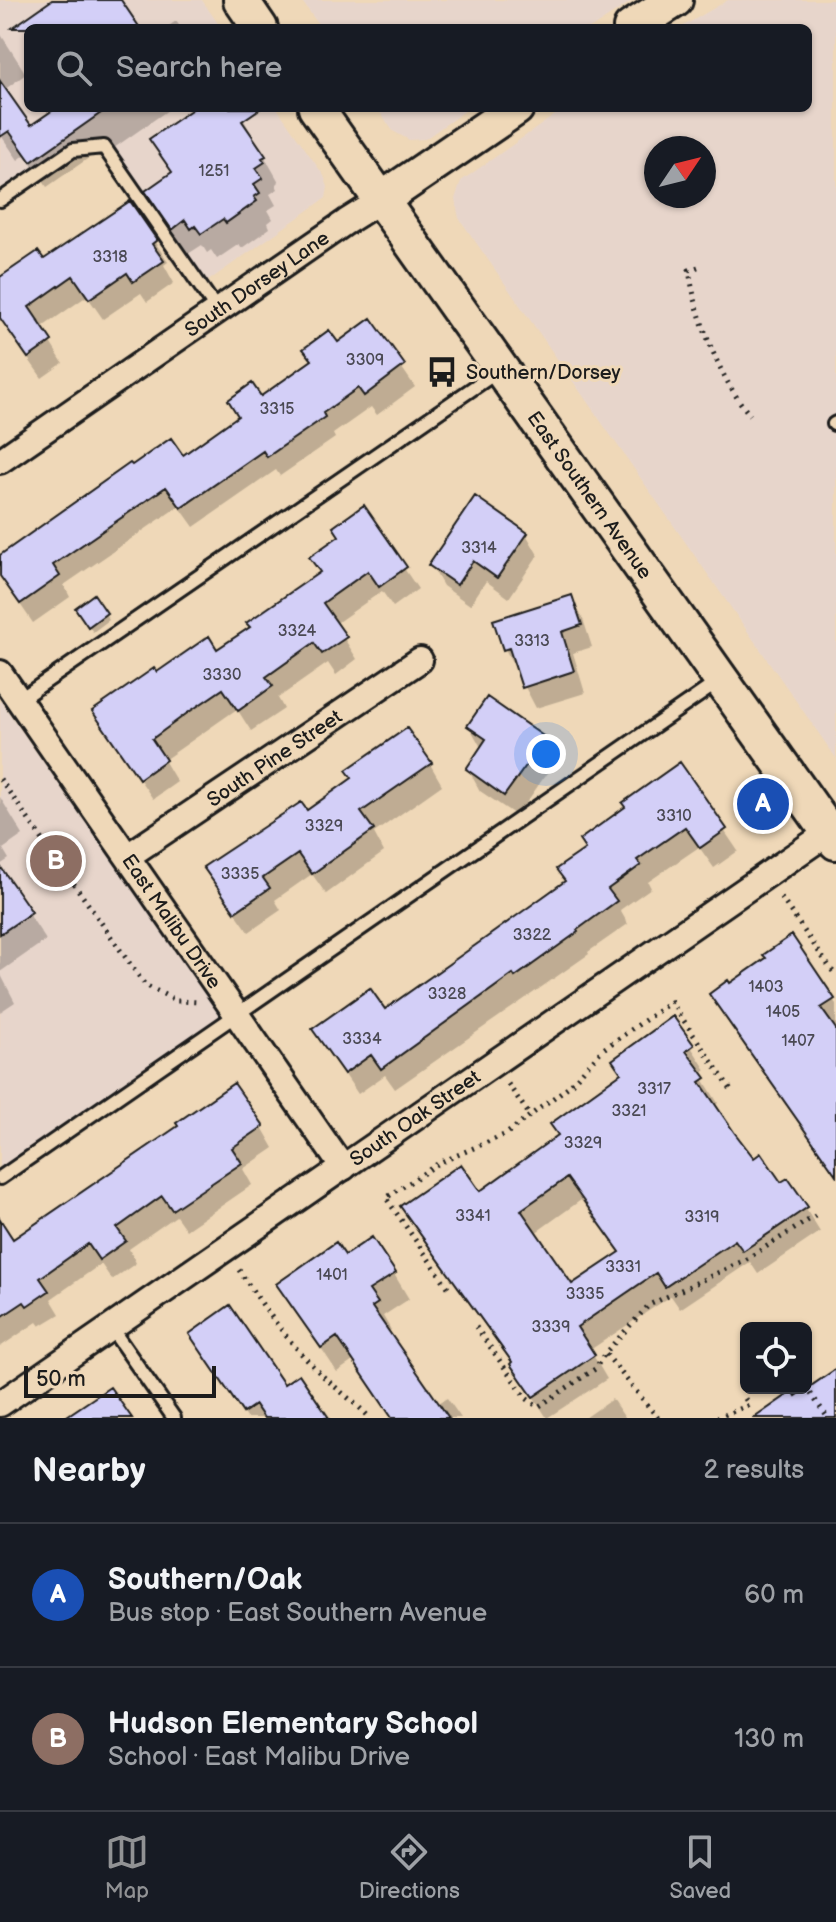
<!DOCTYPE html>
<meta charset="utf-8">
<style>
:root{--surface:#171b24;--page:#20242c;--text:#f1f3f6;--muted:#9ea1a6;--line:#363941;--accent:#919294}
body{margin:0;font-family:"Balsamiq Sans",sans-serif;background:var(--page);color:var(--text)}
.controls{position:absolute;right:24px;bottom:24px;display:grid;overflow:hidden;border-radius:12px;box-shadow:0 2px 6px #0004}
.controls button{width:72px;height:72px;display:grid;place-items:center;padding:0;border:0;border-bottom:2px solid var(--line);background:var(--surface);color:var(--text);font:40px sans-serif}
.compass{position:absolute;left:644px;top:136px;width:72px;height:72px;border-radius:50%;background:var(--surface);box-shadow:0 2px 6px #0004;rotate:55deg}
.scale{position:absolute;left:24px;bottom:20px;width:192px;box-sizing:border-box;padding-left:8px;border:4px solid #1c1c1c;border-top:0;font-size:22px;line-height:28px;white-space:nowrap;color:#1c1c1c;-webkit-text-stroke:6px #efd8b8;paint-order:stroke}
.you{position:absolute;left:546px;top:754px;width:28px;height:28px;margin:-20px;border:6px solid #fff;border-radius:50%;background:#1a73e8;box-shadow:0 0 0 12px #1a73e833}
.badge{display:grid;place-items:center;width:52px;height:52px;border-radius:50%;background:var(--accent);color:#fff;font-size:26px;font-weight:700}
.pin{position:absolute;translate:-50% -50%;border:4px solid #fff;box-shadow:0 2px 8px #0006}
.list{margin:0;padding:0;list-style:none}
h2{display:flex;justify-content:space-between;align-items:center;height:104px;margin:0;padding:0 32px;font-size:34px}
h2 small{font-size:26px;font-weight:400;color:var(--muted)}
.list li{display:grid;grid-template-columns:52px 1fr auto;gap:24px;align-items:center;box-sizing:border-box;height:144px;padding:0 32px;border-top:2px solid var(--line)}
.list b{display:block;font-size:30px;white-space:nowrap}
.list p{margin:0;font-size:26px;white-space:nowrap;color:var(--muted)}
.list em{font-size:26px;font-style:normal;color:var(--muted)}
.icon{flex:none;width:44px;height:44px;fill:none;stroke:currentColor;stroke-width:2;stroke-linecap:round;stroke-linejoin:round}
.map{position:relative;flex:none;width:836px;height:1418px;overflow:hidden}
.search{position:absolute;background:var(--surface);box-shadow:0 2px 6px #0004;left:24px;right:24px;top:24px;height:88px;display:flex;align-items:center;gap:20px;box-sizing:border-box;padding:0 28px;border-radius:12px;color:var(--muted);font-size:30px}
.sheet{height:392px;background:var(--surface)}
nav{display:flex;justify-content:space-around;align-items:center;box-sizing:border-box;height:112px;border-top:2px solid var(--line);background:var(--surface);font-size:22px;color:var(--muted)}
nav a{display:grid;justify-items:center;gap:4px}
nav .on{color:var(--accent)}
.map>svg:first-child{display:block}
.built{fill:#e7d5cb;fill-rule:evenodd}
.shadow{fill:#0003;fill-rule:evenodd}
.building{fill:#d3cff7;stroke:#1c1c1c;stroke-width:2;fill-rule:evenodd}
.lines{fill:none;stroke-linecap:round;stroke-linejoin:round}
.lane-casing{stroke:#1c1c1c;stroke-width:18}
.street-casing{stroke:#1c1c1c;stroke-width:30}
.secondary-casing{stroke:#1c1c1c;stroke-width:40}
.path{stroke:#1c1c1c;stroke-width:5;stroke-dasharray:2 6;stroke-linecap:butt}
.lane{stroke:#efd8b8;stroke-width:12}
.street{stroke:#efd8b8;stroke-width:24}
.secondary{stroke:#efd8b8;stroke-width:34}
.labels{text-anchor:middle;stroke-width:6;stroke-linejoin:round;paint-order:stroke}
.number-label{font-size:16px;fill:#4a4953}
.street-label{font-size:20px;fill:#1c1c1c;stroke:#efd8b8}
.poi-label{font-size:20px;fill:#1c1c1c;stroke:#efd8b8;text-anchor:start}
</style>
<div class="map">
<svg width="836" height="1418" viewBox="0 0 836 1418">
<rect width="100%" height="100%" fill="#efd8b8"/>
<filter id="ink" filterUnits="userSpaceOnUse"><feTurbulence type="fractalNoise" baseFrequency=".0125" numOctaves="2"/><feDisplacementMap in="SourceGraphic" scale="16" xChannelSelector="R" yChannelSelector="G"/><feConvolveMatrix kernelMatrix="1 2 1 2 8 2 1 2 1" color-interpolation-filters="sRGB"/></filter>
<g filter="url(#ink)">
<path class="built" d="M 0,0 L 202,0 L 221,28 L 28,28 L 28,108 L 277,108 L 324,176 L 328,187 L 326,198 L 201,286 L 104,147 L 73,150 L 0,200 Z
M 301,0 L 634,0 L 591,28 L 321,28 Z
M 728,0 L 836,0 L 836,758 L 468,231 L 459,218 L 455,199 L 461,181 L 565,108 L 808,108 L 808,28 L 680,28 ZM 656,148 L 704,148 L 704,196 L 656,196 Z
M 377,108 L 469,108 L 425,139 L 409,140 L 393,131 Z
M 0,700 L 225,1022 L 0,1178 Z"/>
<path class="shadow" d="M 176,21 L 181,28 L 166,28 Z
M 0,33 L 26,74 L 4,90 L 31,128 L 59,108 L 171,108 L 114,148 L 106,146 L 47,187 L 25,155 L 18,160 L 0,134 Z
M 190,108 L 237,108 L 279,182 L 276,185 L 278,189 L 270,194 L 276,205 L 268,210 L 273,219 L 268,223 L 270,228 L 242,248 L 239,244 L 217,259 L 211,250 L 207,253 L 202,245 L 188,254 L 148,191 L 173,174 L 152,140 L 192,112 Z
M 130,204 L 168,262 L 164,265 L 174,283 L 147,302 L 141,293 L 103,319 L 87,296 L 41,328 L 63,363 L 42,378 L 0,319 L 0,280 L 44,262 Z
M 370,321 L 415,387 L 377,415 L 371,407 L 333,434 L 335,438 L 280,476 L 276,470 L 194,527 L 179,506 L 64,585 L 70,597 L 33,623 L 0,575 L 0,557 L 132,468 L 183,458 L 313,362 L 306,349 L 338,345 Z
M 363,508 L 418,589 L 393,607 L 382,591 L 335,624 L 357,659 L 336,675 L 328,663 L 278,698 L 284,709 L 251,731 L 237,709 L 164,760 L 177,782 L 153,799 L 107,732 L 156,674 L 217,652 L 252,628 L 321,573 L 341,537 Z
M 526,534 L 538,555 L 509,598 L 486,581 L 470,605 L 443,586 L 431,565 Z
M 94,597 L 109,620 L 93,632 L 81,615 Z
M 571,597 L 583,619 L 592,647 L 573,653 L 585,693 L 536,708 L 505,649 Z
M 469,726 L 544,739 L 556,760 L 517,816 L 480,791 L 468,769 L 482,749 Z
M 430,764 L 442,785 L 374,833 L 384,852 L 326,894 L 312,874 L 275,900 L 281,910 L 249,932 L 218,888 L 307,813 Z
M 680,765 L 738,851 L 714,868 L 699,847 L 648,882 L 651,888 L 620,910 L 628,924 L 588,952 L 589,954 L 395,1089 L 385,1075 L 358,1094 L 315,1030 L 384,1012 L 566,882 L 587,850 Z
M 0,797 L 23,835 L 3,849 L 9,859 L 0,865 Z
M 0,870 L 46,940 L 0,972 Z
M 791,938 L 836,1004 L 836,1176 L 725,1018 L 711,995 L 730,986 L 768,959 Z
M 0,973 L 15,1002 L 0,1012 Z
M 673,1019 L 706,1070 L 700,1074 L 718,1103 L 714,1106 L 754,1160 L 780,1185 L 788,1180 L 820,1232 L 758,1274 L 750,1262 L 680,1309 L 671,1296 L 590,1350 L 607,1379 L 547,1418 L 514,1366 L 416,1230 L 403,1207 L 480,1194 L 560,1137 L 623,1074 ZM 581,1200 L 620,1254 L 572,1287 L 535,1233 Z
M 262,1127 L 274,1148 L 243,1169 L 252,1185 L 186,1230 L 176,1216 L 129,1249 L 136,1263 L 112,1280 L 101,1264 L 51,1299 L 60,1314 L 40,1326 L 37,1322 L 0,1347 L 0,1244 L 13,1241 Z
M 345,1258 L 394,1274 L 409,1299 L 383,1316 L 391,1330 L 387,1332 L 437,1404 L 447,1398 L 461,1418 L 388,1418 L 390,1416 L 353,1361 L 337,1372 L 279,1284 Z
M 192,1334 L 284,1387 L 327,1418 L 246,1418 Z
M 612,1399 L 625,1418 L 585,1418 Z"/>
<path class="building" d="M 52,0 L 121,0 L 140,28 L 12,28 Z
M 0,81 L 31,125 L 56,108 L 108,108 L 31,162 L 9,131 L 0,137 Z
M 194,108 L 261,108 L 242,121 L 266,156 L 262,158 L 265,162 L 256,168 L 263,178 L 254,184 L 260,193 L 254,197 L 257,201 L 226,223 L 223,219 L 201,234 L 195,226 L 191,229 L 185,220 L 172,230 L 145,191 L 172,172 L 149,139 Z
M 130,201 L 157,240 L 152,244 L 164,261 L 133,282 L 127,273 L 89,299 L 73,276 L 29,307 L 52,341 L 28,358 L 0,318 L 0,277 L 38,251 L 44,259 Z
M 371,318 L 405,365 L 364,396 L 358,388 L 323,413 L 325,417 L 267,457 L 263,451 L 181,508 L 166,487 L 53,565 L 60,576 L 20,604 L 0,576 L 0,555 L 130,463 L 132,465 L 171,438 L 183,455 L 238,416 L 228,400 L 252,383 L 261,396 L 312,360 L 303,349 L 329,330 L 338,342 Z
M 475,496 L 528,533 L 497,578 L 473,561 L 457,585 L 428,565 Z
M 364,505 L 407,567 L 379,587 L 368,571 L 323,603 L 347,637 L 322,654 L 314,643 L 266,677 L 273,686 L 238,711 L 223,689 L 186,714 L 152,739 L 166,760 L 139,779 L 92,711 L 154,668 L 157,672 L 209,636 L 217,649 L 250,627 L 246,623 L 320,572 L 309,557 L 339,536 L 333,527 Z
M 94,594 L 107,613 L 88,627 L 75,608 Z
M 572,595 L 582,625 L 562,632 L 574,671 L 522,688 L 509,648 L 503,650 L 493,620 Z
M 487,697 L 546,738 L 504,796 L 466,769 L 486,739 L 467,726 Z
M 407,728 L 432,763 L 361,812 L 374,830 L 312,874 L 298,854 L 263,878 L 270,888 L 235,912 L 203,867 L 301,802 L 307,810 L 352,778 L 346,770 Z
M 680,762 L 727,829 L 700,848 L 685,827 L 637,860 L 641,865 L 608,889 L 617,901 L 577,930 L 578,932 L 515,977 L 513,974 L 381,1069 L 371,1055 L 344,1074 L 312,1029 L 370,988 L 385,1009 L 487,937 L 565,881 L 556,869 L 585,849 L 579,840 L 625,807 L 622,803 Z
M 0,866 L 32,912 L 0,934 Z
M 792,935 L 835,999 L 821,1008 L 836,1029 L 836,1175 L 709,994 L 728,980 L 730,983 L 766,958 L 763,955 Z
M 673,1016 L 694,1045 L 686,1051 L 706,1078 L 700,1082 L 734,1132 L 754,1158 L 761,1153 L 781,1182 L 788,1178 L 808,1207 L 743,1251 L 735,1240 L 665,1287 L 656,1273 L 577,1327 L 595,1355 L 533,1397 L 510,1364 L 512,1362 L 400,1206 L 461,1164 L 480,1191 L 558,1135 L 550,1124 L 621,1073 L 612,1060 ZM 567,1178 L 620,1252 L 572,1284 L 521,1210 Z
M 234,1083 L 264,1126 L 232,1148 L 242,1163 L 172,1210 L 162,1196 L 117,1228 L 126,1241 L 99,1260 L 88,1244 L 40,1278 L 49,1291 L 27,1306 L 24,1302 L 0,1318 L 0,1219 L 13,1239 L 178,1126 L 176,1123 Z
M 372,1237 L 396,1273 L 369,1290 L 378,1303 L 372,1307 L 449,1418 L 392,1418 L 337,1337 L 321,1348 L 276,1284 L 336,1242 L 345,1255 Z
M 230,1305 L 284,1384 L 299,1374 L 329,1418 L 264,1418 L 255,1405 L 243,1413 L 189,1334 Z
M 836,1369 L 836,1418 L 754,1418 L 793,1391 L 796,1396 Z
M 110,1387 L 132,1418 L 64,1418 Z"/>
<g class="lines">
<defs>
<path id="lane" d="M 0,200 L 73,150 L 104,147 L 217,310
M 834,424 L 836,423
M 19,700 L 498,371
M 0,1178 L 718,682
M 111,1328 L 174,1418"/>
<g id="street">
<path id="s1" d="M 0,461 L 346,222 L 381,200"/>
<path id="s2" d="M 0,673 L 343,1168"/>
<path id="s3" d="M 128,856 L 420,660"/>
<path id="s4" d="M 0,1404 L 829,832"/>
</g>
<g id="secondary">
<path d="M 241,0 L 260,28"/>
<path d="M 631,28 L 675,0"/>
<path id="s5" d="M 316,108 L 836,842"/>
<path d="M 381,200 L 516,108"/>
</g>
</defs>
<use href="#lane" class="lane-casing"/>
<use href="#street" class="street-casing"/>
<use href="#secondary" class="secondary-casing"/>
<path class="path" d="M 698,267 L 689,270 C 696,317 720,380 750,415
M 0,779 L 145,985 L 177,1001 L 200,1002
M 781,898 L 836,976
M 508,1084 L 531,1117
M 239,1270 C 264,1308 291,1346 324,1377 C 339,1391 356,1403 370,1418
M 448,1287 L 386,1198 L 439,1163 L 506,1134 L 569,1086 L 602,1050 L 671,1002 L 732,1091
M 476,1327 L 526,1398 L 538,1407 L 595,1369 L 605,1353
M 806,1387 L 828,1418
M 658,1418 L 605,1353 L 649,1305 L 745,1260 L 820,1213
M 717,1418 L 749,1405 L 742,1394"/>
<use href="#lane" class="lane"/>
<use href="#street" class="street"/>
<use href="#secondary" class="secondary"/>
</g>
</g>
<defs>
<symbol id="bus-bare" viewBox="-9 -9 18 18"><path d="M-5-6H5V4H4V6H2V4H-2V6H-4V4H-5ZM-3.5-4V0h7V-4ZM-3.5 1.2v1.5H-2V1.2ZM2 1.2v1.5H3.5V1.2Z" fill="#1c1c1c" stroke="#efd8b8" stroke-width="2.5" paint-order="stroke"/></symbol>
</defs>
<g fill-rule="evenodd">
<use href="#bus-bare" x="420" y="350" width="44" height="44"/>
</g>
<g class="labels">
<g class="number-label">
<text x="214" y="176">1251</text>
<text x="110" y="262">3318</text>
<text x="365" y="365">3309</text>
<text x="277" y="414">3315</text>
<text x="479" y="553">3314</text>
<text x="297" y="636">3324</text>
<text x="532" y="646">3313</text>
<text x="222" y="680">3330</text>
<text x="674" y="821">3310</text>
<text x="324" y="831">3329</text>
<text x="240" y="879">3335</text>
<text x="532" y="940">3322</text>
<text x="766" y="992">1403</text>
<text x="447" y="999">3328</text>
<text x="783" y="1017">1405</text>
<text x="362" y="1044">3334</text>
<text x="798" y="1046">1407</text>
<text x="654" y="1094">3317</text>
<text x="629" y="1116">3321</text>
<text x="583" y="1148">3329</text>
<text x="473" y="1221">3341</text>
<text x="702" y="1222">3319</text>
<text x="623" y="1272">3331</text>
<text x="332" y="1280">1401</text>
<text x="585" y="1299">3335</text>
<text x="551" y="1332">3339</text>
</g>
<g class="street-label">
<text dy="7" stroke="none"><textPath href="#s1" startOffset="312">South Dorsey Lane</textPath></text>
<text dy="7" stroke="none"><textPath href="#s5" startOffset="474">East Southern Avenue</textPath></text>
<text dy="7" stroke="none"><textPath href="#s3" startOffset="176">South Pine Street</textPath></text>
<text dy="7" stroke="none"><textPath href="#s2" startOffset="302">East Malibu Drive</textPath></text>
<text dy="7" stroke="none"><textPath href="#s4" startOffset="504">South Oak Street</textPath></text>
</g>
<g class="poi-label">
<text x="466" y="379">Southern/Dorsey</text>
</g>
</g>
</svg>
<div class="controls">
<button><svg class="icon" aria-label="locate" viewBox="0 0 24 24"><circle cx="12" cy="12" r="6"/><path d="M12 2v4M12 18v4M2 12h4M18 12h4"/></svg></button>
</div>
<svg class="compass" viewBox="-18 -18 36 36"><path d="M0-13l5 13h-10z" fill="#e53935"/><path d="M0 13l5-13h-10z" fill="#9ea1a6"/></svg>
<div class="scale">50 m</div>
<div class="you"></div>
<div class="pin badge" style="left:763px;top:804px;background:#1a4fb4">A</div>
<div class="pin badge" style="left:56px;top:861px;background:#8d6e63">B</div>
<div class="search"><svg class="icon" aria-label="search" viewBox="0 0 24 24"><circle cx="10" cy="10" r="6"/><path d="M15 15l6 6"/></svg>Search here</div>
</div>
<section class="sheet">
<h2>Nearby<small>2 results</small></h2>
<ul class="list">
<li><span class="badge" style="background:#1a4fb4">A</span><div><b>Southern/Oak</b><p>Bus stop · East Southern Avenue</p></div><em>60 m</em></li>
<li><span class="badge" style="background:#8d6e63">B</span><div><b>Hudson Elementary School</b><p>School · East Malibu Drive</p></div><em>130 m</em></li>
</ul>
</section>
<nav>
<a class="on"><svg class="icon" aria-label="map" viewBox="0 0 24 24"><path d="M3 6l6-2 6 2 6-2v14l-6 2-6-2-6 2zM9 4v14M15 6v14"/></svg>Map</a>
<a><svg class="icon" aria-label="directions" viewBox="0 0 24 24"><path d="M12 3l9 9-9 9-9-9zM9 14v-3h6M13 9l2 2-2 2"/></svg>Directions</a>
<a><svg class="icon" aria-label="saved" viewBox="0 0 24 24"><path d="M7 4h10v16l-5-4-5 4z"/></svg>Saved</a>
</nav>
